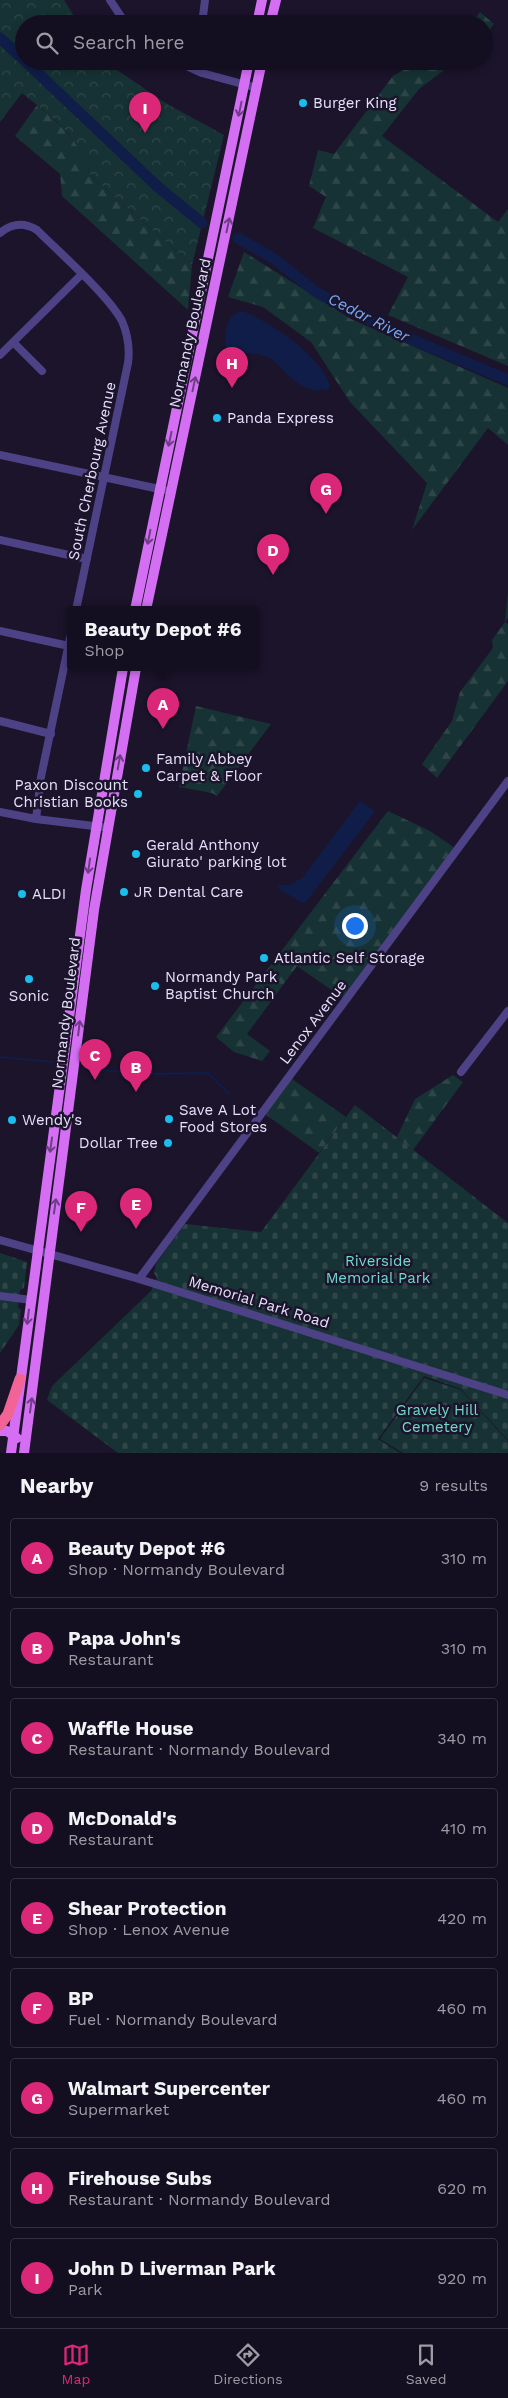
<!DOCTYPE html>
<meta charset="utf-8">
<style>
:root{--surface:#140f20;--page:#211d2d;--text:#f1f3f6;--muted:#9d9ca5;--line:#332f3e;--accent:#db2777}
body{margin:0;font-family:"Work Sans",sans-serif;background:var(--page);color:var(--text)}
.you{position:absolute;left:354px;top:925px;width:18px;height:18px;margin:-12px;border:4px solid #fff;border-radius:50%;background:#1a73e8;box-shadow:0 0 0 8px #1a73e833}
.badge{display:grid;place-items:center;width:32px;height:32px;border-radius:50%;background:var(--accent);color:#fff;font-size:16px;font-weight:700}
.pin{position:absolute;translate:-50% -41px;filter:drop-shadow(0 1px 2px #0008)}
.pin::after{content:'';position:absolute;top:26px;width:18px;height:15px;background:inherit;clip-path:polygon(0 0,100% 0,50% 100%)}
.popup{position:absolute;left:67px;top:606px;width:192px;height:65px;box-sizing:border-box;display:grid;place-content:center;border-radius:5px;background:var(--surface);filter:drop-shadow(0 1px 4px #0005);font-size:16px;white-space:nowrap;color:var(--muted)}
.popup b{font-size:19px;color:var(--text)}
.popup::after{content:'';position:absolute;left:50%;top:100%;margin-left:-10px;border:10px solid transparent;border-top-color:var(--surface)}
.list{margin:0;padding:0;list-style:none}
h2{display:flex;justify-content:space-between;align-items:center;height:65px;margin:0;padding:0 20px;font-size:21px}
h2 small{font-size:16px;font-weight:400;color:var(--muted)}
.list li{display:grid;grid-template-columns:32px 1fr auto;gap:15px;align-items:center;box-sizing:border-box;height:80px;margin:0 10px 10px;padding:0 10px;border:1px solid var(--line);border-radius:5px}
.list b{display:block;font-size:19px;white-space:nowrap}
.list p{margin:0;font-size:16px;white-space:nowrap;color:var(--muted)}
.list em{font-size:16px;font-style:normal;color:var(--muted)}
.icon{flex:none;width:28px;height:28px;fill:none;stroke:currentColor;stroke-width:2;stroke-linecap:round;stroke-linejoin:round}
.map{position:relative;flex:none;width:508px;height:1453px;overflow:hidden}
.search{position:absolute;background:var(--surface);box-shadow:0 2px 8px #0003;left:15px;right:15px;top:15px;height:55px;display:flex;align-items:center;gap:12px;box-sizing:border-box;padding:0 18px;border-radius:28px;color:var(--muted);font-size:19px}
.sheet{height:875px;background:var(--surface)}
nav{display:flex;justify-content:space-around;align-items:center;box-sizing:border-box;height:70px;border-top:1px solid var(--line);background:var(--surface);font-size:14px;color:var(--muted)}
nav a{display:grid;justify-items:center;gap:2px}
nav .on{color:var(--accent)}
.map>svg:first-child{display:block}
.forest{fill:url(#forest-firs)}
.cemetery{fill:url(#cemetery-stones)}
.park{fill:url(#park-crowns)}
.water{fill:#101d48}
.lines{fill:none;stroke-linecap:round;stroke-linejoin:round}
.stream{stroke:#101d48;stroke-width:2}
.river{stroke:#101d48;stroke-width:11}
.minor{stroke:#4e4286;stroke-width:8}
.major{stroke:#d46ff4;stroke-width:10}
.highway{stroke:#f36496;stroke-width:11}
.oneway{stroke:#6e3d85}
.poi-dot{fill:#1bbded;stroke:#1b142b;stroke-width:2}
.labels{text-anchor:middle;stroke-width:5;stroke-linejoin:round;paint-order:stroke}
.poi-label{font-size:15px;fill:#e7e0fd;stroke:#1b142b;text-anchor:start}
.street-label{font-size:15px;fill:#e7e0fd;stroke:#1b142b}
.park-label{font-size:15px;fill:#70d9cc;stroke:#1b142b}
.water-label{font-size:16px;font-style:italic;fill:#76a9f4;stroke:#1b142b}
</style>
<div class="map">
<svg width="508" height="1453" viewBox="0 0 508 1453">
<defs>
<pattern id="forest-firs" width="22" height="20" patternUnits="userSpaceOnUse" patternTransform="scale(1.25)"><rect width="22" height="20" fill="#173234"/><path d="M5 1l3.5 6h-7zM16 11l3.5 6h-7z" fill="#2e4648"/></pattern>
<pattern id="cemetery-stones" width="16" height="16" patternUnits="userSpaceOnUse" patternTransform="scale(1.25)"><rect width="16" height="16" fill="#173234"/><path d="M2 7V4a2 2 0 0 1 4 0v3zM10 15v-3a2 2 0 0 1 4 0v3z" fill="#2e4648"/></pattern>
<pattern id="park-crowns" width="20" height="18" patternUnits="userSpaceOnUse" patternTransform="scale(1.25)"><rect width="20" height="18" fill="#173234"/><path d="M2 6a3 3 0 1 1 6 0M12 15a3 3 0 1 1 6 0" fill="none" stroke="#2e4648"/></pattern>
</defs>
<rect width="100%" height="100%" fill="#1b142b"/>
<path class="forest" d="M 480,12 L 494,24 L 484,37 L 484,24 L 471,24 Z
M 419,61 L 456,61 L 419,89 L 382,136 L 498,222 L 508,209 L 508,366 L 388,315 L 408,277 L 313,228 L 326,197 L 309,186 L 318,150 L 334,154 L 393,76 Z
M 37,105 C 64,128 80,141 91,176 L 192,265 L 188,310 L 62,196 L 60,174 L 15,136 Z
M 244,252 L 351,319 L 508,388 L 508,445 L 488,428 L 412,530 L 427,483 L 350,402 L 311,342 L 263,307 L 228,297 Z
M 508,593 L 508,618 L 505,622 L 508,624 L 508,681 L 437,778 L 422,764 L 452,721 L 460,692 L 493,648 L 492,640 L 505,622 Z
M 196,706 L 271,724 L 217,796 L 212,793 L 179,787 Z
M 388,811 L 430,831 L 455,848 L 343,998 L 297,966 L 247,1034 L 270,1051 L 262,1061 L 234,1052 L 216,1037 Z
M 453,1075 L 463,1082 L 413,1150 L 397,1137 L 415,1099 Z
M 292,1079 L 346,1117 L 319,1153 L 265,1114 Z"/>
<path class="cemetery" d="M 355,1105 L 508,1223 L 508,1440 L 461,1389 L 424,1376 L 378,1439 L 400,1453 L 118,1453 L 47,1400 L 52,1386 L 151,1291 L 157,1278 L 154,1273 L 156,1264 L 185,1224 L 261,1232 Z
M 0,1253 L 27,1262 L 24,1288 L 20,1290 L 18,1307 L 21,1310 L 19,1325 L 0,1353 Z
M 424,1378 L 461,1390 L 508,1441 L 508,1453 L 403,1453 L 380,1439 Z"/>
<path class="park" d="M 0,0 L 64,0 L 79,24 L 24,24 L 24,61 L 104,61 L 167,104 L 224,135 L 192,265 L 91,176 C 77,133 55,120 22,93 L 0,122 Z"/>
<path class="water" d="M 242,311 C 267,319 327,360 330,388 L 326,391 L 320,389 L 319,391 C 288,386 287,366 265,356 C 253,351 238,356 227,349 C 221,337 228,312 242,311 Z
M 360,801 L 374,810 L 374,813 L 306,902 L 302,903 L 279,889 L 278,886 L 291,884 L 302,878 Z"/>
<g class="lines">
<path class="stream" d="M 0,1057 L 53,1062
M 83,1068 L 143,1074 L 208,1073 L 228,1093"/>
<path class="river" d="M 0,38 L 24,60
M 25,61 L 158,187 L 202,223
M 238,238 L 273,258 L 316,292 L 340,305 L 382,327 L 508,380"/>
<path class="minor" d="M 110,0 L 126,24
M 202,24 L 205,0
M 176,61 L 202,73 L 257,88
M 0,233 C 12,223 24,222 37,230 C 60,253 108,295 122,321 C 128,335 130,348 128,363 L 76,610
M 13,342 L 42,371
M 0,355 L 81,275
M 0,455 L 164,490
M 0,540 L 87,559
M 0,631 L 69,646
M 0,721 L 51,734
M 0,812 L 36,819 L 102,827
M 36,819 L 41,777 L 70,638
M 461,1072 L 508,1011
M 0,1240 L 139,1279 L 508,1395
M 139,1279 L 508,781
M 0,1296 L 31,1300"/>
<path class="major" d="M 257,24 L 262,0
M 270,24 L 276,0
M 135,610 L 249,61
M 146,610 L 262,61
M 0,1431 L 7,1431 L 17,1438
M 11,1453 L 86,890 L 123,668
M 24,1453 L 94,910 L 136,668"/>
<path class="highway" d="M 0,1425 L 8,1414 L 20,1379"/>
</g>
<defs><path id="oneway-shaft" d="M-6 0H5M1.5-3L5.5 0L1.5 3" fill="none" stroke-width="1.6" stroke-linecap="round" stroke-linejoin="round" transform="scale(1.25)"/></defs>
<g class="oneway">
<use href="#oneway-shaft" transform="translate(240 109) rotate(102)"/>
<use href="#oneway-shaft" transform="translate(228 225) rotate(-78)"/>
<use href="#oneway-shaft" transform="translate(194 384) rotate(-78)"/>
<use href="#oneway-shaft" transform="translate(170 439) rotate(102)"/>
<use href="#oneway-shaft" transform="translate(149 537) rotate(101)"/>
<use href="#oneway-shaft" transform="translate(119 762) rotate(-80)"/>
<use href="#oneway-shaft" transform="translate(89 866) rotate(98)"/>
<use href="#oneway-shaft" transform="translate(79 1028) rotate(-83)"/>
<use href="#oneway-shaft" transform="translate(51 1145) rotate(98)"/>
<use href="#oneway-shaft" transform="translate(55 1206) rotate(-82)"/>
<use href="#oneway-shaft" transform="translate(28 1317) rotate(97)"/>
<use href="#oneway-shaft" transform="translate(31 1405) rotate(-82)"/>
</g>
<g class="poi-dot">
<circle cx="303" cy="103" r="5"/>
<circle cx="217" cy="418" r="5"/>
<circle cx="146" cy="768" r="5"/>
<circle cx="138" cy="794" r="5"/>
<circle cx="136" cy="854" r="5"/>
<circle cx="124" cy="892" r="5"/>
<circle cx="22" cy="894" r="5"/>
<circle cx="264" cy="958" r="5"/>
<circle cx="29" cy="979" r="5"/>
<circle cx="155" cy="986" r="5"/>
<circle cx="169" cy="1119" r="5"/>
<circle cx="12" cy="1120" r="5"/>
<circle cx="168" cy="1143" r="5"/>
</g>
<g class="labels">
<g class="poi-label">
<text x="313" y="108">Burger King</text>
<text x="227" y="423">Panda Express</text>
<text x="156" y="764">Family Abbey<tspan x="156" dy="17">Carpet &amp; Floor</tspan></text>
<text x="128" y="790" text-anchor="end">Paxon Discount<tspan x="128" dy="17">Christian Books</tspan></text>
<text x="146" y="850">Gerald Anthony<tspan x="146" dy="17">Giurato' parking lot</tspan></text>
<text x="134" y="897">JR Dental Care</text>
<text x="32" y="899">ALDI</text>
<text x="274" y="963">Atlantic Self Storage</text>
<text x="165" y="982">Normandy Park<tspan x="165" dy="17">Baptist Church</tspan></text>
<text x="29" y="1001" text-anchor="middle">Sonic</text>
<text x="179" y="1115">Save A Lot<tspan x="179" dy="17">Food Stores</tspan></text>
<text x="22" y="1125">Wendy's</text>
<text x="158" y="1148" text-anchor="end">Dollar Tree</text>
</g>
<g class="street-label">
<text transform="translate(190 333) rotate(-78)" y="5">Normandy Boulevard</text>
<text transform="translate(92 471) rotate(-78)" y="5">South Cherbourg Avenue</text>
<text transform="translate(66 1013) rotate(-83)" y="5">Normandy Boulevard</text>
<text transform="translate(313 1022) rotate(-53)" y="5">Lenox Avenue</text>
<text transform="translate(259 1302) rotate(17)" y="5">Memorial Park Road</text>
</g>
<g class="park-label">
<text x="378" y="1266">Riverside<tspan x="378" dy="17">Memorial Park</tspan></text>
<text x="437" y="1415">Gravely Hill<tspan x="437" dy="17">Cemetery</tspan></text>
</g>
<g class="water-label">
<text transform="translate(369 317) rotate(27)" y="6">Cedar River</text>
</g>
</g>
</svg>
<div class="you"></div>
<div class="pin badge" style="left:163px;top:729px">A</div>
<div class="popup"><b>Beauty Depot #6</b>Shop</div>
<div class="pin badge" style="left:136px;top:1092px">B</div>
<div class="pin badge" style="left:95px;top:1080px">C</div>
<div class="pin badge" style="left:273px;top:575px">D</div>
<div class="pin badge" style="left:136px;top:1229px">E</div>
<div class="pin badge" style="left:81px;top:1232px">F</div>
<div class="pin badge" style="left:326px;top:514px">G</div>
<div class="pin badge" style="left:232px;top:388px">H</div>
<div class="pin badge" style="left:145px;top:133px">I</div>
<div class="search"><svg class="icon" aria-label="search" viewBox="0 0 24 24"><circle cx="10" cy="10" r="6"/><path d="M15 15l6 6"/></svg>Search here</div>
</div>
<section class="sheet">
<h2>Nearby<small>9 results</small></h2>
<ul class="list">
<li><span class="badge">A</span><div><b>Beauty Depot #6</b><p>Shop · Normandy Boulevard</p></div><em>310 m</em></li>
<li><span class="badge">B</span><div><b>Papa John's</b><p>Restaurant</p></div><em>310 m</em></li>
<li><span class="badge">C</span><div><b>Waffle House</b><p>Restaurant · Normandy Boulevard</p></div><em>340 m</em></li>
<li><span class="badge">D</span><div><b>McDonald's</b><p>Restaurant</p></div><em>410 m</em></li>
<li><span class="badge">E</span><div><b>Shear Protection</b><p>Shop · Lenox Avenue</p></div><em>420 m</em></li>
<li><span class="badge">F</span><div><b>BP</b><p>Fuel · Normandy Boulevard</p></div><em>460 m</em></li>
<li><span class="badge">G</span><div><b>Walmart Supercenter</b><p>Supermarket</p></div><em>460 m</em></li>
<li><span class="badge">H</span><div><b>Firehouse Subs</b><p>Restaurant · Normandy Boulevard</p></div><em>620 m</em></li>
<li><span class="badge">I</span><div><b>John D Liverman Park</b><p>Park</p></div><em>920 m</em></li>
</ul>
</section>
<nav>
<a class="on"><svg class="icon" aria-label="map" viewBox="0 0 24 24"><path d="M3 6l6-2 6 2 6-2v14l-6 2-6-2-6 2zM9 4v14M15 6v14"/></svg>Map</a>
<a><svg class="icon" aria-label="directions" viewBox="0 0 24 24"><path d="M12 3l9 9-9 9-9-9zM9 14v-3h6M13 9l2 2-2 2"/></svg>Directions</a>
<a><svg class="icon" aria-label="saved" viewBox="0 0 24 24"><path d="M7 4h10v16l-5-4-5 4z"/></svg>Saved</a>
</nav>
